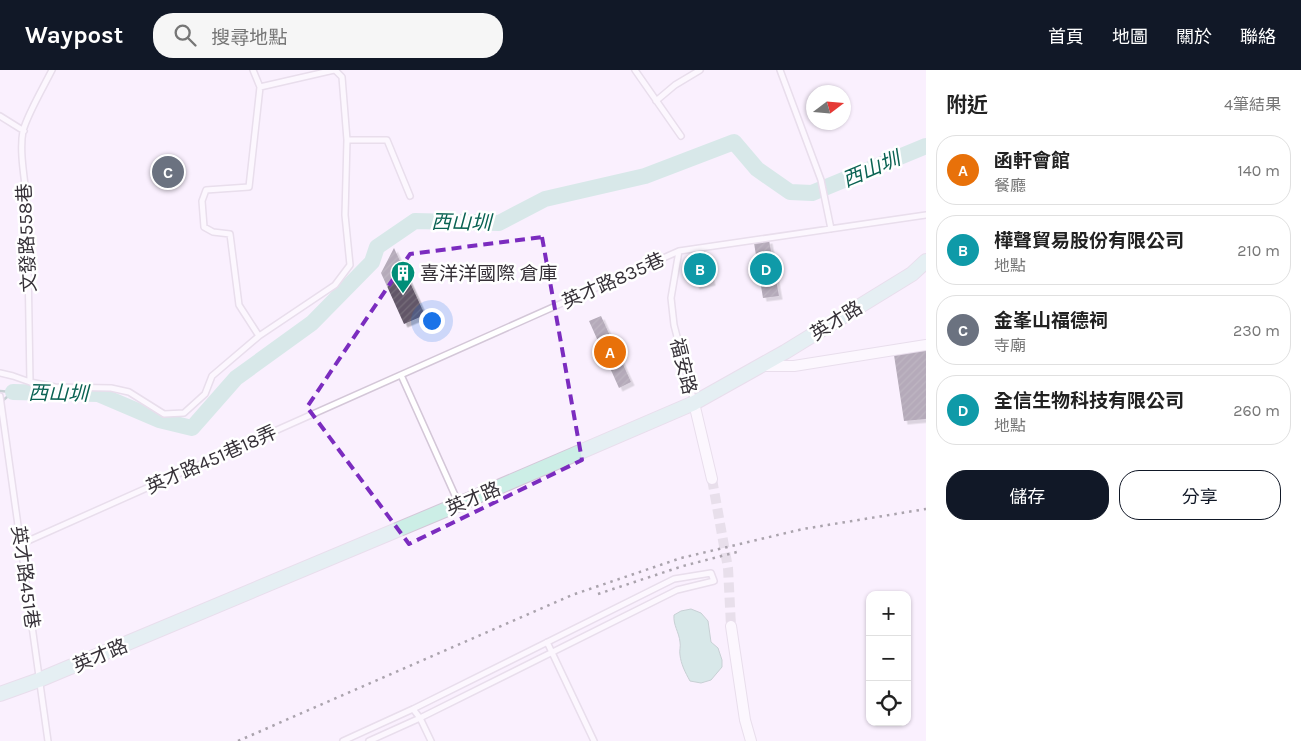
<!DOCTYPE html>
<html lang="zh-TW">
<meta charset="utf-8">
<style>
:root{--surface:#fff;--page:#f6f6f6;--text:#222;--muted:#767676;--line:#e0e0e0;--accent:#111827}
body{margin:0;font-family:Karla,"Noto Sans TC",sans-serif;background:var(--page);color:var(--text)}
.controls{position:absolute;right:15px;bottom:15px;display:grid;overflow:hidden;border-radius:10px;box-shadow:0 1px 4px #0004}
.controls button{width:45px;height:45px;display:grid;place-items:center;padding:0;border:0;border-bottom:1px solid var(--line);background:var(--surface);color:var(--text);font:25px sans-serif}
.compass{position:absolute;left:806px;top:15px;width:45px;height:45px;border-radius:50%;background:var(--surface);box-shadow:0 1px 4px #0004;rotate:74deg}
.you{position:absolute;left:431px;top:250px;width:18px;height:18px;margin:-12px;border:4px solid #fff;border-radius:50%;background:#1a73e8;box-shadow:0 0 0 8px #1a73e833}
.badge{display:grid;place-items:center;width:32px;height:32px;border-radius:50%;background:var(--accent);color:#fff;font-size:16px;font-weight:700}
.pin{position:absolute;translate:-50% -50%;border:2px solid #fff;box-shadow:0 1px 5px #0006}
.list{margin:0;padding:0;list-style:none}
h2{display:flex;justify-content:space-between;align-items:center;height:65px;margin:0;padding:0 20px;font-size:21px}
h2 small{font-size:16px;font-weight:400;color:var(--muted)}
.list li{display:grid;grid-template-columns:32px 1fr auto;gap:15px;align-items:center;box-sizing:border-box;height:70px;margin:0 10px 10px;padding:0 10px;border:1px solid var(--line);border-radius:20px}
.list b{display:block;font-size:19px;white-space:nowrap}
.list p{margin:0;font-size:16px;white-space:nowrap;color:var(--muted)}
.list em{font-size:16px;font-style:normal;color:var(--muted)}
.actions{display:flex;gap:10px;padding:15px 20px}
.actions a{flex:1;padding:11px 0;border:1px solid var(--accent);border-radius:20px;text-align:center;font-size:18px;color:var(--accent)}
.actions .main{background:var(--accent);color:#fff}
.icon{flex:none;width:28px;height:28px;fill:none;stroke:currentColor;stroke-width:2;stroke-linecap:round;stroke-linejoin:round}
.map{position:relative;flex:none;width:926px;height:671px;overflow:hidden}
header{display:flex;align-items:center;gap:30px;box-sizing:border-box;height:70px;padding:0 25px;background:var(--accent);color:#fff}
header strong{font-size:24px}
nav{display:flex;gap:28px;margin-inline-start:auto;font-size:18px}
.search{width:350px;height:45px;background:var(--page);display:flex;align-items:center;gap:12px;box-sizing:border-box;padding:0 18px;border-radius:20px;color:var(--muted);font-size:19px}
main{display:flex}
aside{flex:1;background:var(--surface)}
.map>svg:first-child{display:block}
.water{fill:#b0ddd1;stroke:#8ba9a3}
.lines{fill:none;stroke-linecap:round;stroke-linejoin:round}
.stream{stroke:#8ba9a3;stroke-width:2.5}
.river{stroke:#b0ddd1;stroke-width:16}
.building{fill:url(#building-hatch);filter:url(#shadow)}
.street-tunnel{stroke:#d3cad6;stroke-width:10;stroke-dasharray:10 5;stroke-linecap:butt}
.lane-casing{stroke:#d4c7d8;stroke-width:8}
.street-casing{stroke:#d4c7d8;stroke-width:12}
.secondary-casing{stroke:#d4c7d8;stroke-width:16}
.lane{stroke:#fff;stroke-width:5}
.street{stroke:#fff;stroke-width:10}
.secondary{stroke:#cceee6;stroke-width:14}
.rail{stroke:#4a454c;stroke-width:2.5;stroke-dasharray:2.5 5;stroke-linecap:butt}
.marked{fill:none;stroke:#7b2cbf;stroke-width:4;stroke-dasharray:10 6;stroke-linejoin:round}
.labels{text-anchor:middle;stroke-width:5;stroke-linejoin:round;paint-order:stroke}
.street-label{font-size:19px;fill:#363138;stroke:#fff}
.poi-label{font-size:19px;fill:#363138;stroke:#fff;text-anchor:start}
.water-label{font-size:20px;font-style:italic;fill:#096252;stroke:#fff}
</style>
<header>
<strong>Waypost</strong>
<div class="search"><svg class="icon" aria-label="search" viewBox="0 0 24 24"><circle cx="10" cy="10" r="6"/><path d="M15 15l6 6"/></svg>搜尋地點</div>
<nav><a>首頁</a><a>地圖</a><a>關於</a><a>聯絡</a></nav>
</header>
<main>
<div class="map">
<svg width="926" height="671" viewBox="0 0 926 671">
<defs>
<pattern id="building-hatch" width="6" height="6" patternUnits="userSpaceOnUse" patternTransform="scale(1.25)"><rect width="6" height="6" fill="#625767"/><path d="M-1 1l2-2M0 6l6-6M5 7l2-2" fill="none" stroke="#756c79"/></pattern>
<filter id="shadow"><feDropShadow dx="3.5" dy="3.5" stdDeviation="0" flood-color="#0004"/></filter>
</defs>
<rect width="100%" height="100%" fill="#faf0fe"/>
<path class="water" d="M 691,539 L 701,543 L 708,551 L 711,572 L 718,578 L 722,590 L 722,597 L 711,610 L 701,613 L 690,611 C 685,602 681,594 680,585 C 679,581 681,576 680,572 C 679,562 673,555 674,545 L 681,541 Z"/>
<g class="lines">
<path class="stream" d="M 0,321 L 12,322
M 1,332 L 13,322"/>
<path class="river" d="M 13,322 L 98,324 L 159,350 L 192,358 L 236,308 L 312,253 L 372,192 L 377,177 L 415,151 L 499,153 L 545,129 L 645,106 L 734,72 L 757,99 L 790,122 L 812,123 L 926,76"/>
</g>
<path class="building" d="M 769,170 L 779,226 L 763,228 L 754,173 Z
M 394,178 L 425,245 L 404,254 L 381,203 Z
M 705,181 L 712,212 L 696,216 L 689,185 Z
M 601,246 L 631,312 L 619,318 L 589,251 Z
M 926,280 L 926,349 L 904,351 L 894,285 Z"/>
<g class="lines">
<path class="street-tunnel" d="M 712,409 L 728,498 L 731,556"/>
<defs>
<path id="lane" d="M 253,0 L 260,17 L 249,117 L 206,120 L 202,131 L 204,157 L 213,162 L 230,164 L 239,235 L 259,266
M 635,0 L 681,66
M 780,0 L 821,110 L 831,159
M 260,17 L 334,0
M 656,31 L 675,15 L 700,0
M 0,46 L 24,61
M 347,70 L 387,70 L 410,126
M 679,181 L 671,228 L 674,255 L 694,332
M 0,303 L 13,306 L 30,312 L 27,132 C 25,110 19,82 23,61 C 27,45 44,16 52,0
M 401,305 L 458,432
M 30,312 L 55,317 L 111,318 L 129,322 L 164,344 L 184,343 L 205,324 L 212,306 L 259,266 L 335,215 L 350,195 L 345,145 L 347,70 L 342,7 L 335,0
M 0,326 L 48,671
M 21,474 L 679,181 L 926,145
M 547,572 L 594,671
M 413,639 L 420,648 L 431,671
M 343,671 L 413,639 L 674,509 L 711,503 L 714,511 L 677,520 L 420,648 L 369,671"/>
<path id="street" d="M 761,296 L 794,296 L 926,275
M 694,333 L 712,409
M 731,556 L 745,650 L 751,671"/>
<path id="secondary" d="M 0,624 L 39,610 L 459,434 L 694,333 L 785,282 L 912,204 L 926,191"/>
</defs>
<use href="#lane" class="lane-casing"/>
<use href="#street" class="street-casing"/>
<use href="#secondary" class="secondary-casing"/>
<use href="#lane" class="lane"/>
<use href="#street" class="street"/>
<use href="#secondary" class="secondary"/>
<path class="rail" d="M 598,524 L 683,496 L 737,482
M 238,671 L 572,525 L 681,488 L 803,459 L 926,439"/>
</g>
<path d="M0 0H926V671H0ZM 542,167 L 582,390 L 409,474 L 307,337 L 410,184 Z" fill="#faf0fe" fill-opacity=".55" fill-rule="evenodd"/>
<path class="marked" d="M 542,167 L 582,390 L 409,474 L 307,337 L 410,184 Z"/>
<defs>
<symbol id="building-pin" viewBox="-11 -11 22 30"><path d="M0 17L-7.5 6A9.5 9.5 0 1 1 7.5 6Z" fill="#008e78" stroke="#fff"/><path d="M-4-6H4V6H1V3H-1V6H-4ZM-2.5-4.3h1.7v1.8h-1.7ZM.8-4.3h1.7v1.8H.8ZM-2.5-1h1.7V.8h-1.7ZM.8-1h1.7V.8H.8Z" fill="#fff"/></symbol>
</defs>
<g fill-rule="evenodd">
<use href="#building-pin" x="389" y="189" width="28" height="38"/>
</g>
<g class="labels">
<g class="street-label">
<text transform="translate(26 168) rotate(-93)" y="7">文發路558巷</text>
<text transform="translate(613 210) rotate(-24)" y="7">英才路835巷</text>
<text transform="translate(836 250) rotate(-32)" y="7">英才路</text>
<text transform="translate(684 296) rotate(76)" y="7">福安路</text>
<text transform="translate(211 389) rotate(-24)" y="7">英才路451巷18弄</text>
<text transform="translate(473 428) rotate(-23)" y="7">英才路</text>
<text transform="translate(26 507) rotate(82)" y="7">英才路451巷</text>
<text transform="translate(100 585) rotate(-23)" y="7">英才路</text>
</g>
<g class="poi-label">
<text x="420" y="210">喜洋洋國際 倉庫</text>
</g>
<g class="water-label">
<text transform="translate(871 99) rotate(-23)" y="7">西山圳</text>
<text transform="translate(461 152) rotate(1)" y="7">西山圳</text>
<text transform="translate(58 323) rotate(1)" y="7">西山圳</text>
</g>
</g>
</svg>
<div class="controls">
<button>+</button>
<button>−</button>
<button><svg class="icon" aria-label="locate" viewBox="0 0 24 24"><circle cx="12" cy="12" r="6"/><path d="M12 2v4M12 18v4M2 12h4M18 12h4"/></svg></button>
</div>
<svg class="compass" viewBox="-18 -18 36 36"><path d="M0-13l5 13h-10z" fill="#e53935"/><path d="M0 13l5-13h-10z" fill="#767676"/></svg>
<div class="you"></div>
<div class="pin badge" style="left:610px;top:282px;background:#e8710a">A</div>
<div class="pin badge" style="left:700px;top:199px;background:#0f9aa8">B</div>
<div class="pin badge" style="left:168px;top:102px;background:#6b7280">C</div>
<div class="pin badge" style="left:766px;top:199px;background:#0f9aa8">D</div>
</div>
<aside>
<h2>附近<small>4筆結果</small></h2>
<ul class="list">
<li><span class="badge" style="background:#e8710a">A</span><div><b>函軒會館</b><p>餐廳</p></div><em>140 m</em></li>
<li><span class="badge" style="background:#0f9aa8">B</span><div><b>樺聲貿易股份有限公司</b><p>地點</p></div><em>210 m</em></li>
<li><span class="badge" style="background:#6b7280">C</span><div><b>金峯山福德祠</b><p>寺廟</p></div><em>230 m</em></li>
<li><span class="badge" style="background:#0f9aa8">D</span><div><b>全信生物科技有限公司</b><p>地點</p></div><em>260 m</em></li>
</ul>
<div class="actions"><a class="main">儲存</a><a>分享</a></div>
</aside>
</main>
